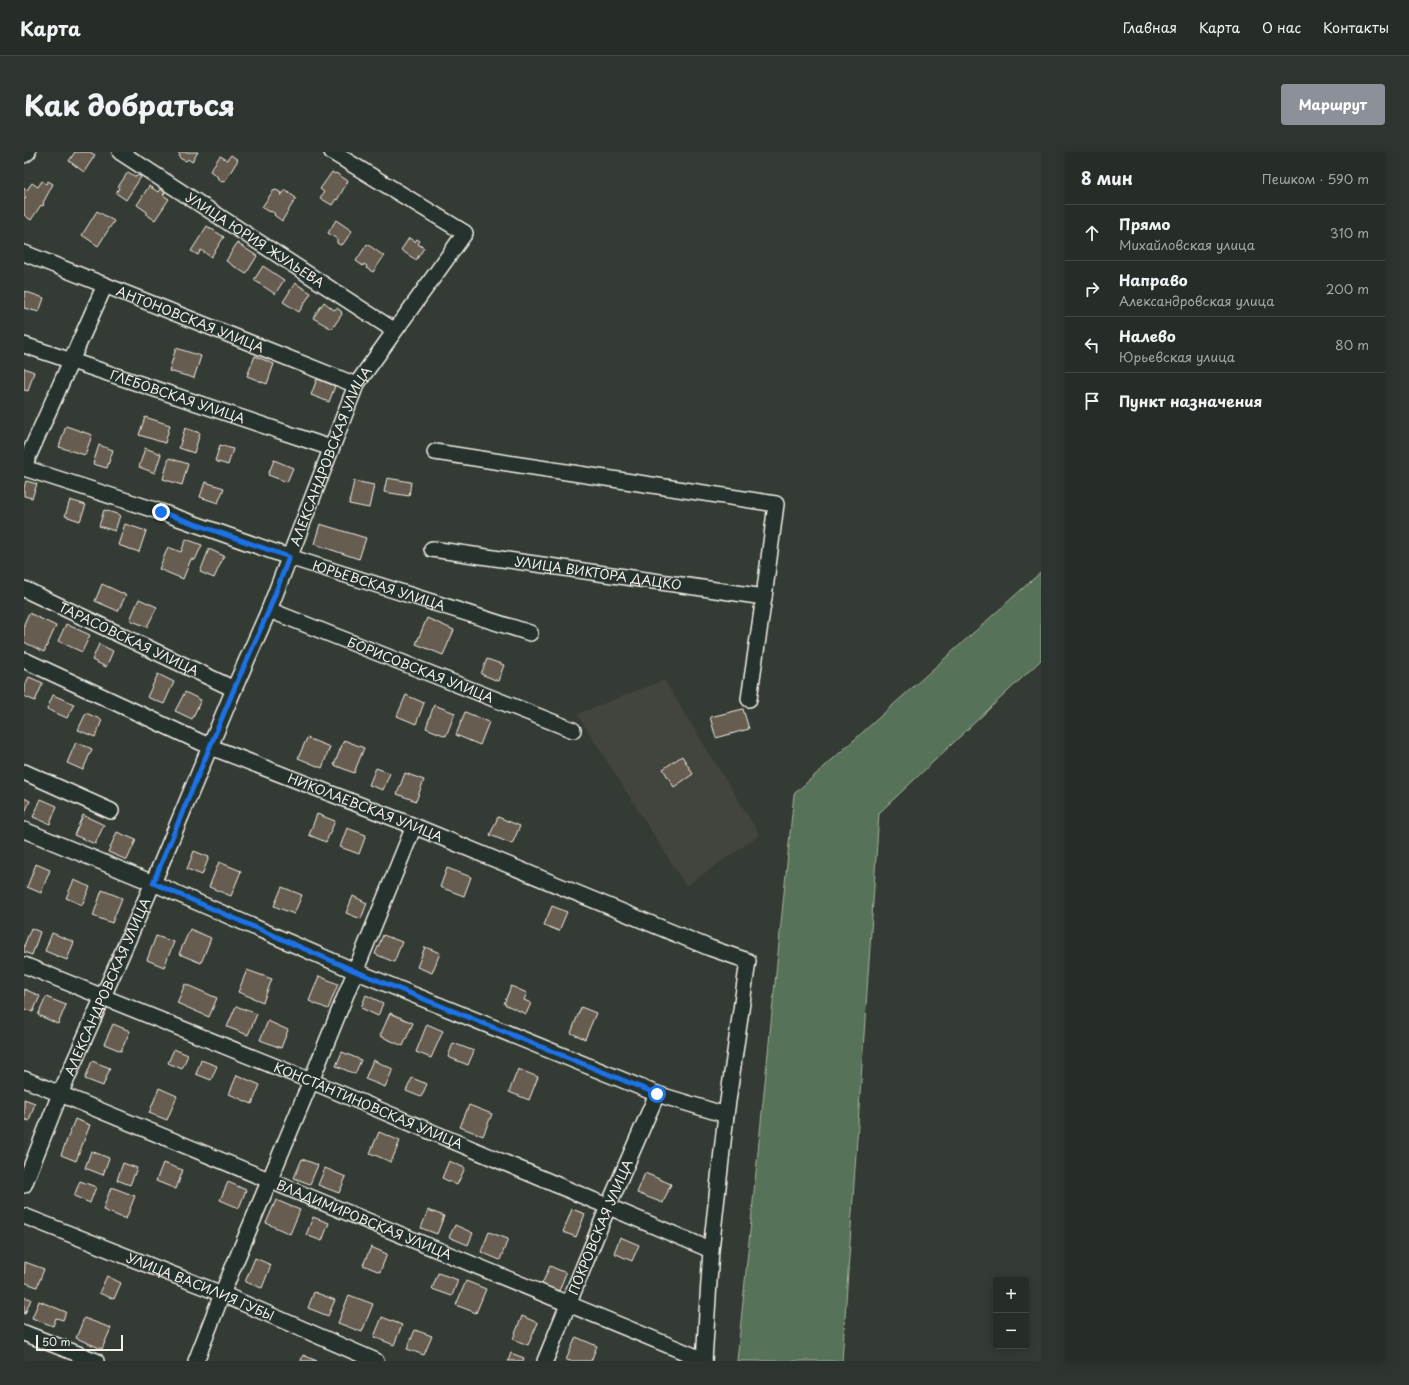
<!DOCTYPE html>
<html lang="ru">
<meta charset="utf-8">
<style>
:root{--surface:#262c27;--page:#2e342f;--text:#f1f3f6;--muted:#a4a7a7;--line:#424844;--accent:#8c9099}
body{margin:0;font-family:"Playpen Sans",sans-serif;background:var(--page);color:var(--text)}
.controls{position:absolute;right:12px;bottom:12px;display:grid;overflow:hidden;border-radius:4px;box-shadow:0 2px 10px #0003}
.controls button{width:36px;height:36px;display:grid;place-items:center;padding:0;border:0;border-bottom:1px solid var(--line);background:var(--surface);color:var(--text);font:20px sans-serif}
.scale{position:absolute;left:12px;bottom:10px;width:87px;box-sizing:border-box;padding-left:4px;border:2px solid #f4f1e8;border-top:0;font-size:11px;line-height:14px;white-space:nowrap;color:#f4f1e8;-webkit-text-stroke:3px #26332d;paint-order:stroke}
.stop{position:absolute;width:12px;height:12px;margin:-9px;border:3px solid #1a73e8;border-radius:50%;background:#fff}
.stop.end{background:#1a73e8;border-color:#fff;box-shadow:0 1px 4px #0008}
.list{margin:0;padding:0;list-style:none}
h2{display:flex;justify-content:space-between;align-items:center;height:52px;margin:0;padding:0 16px;font-size:17px}
h2 small{font-size:13px;font-weight:400;color:var(--muted)}
.list li{display:grid;grid-template-columns:26px 1fr auto;gap:12px;align-items:center;box-sizing:border-box;height:56px;padding:0 16px;border-top:1px solid var(--line)}
.list b{display:block;font-size:15px;white-space:nowrap}
.list p{margin:0;font-size:13px;white-space:nowrap;color:var(--muted)}
.list em{font-size:13px;font-style:normal;color:var(--muted)}
.icon{flex:none;width:22px;height:22px;fill:none;stroke:currentColor;stroke-width:2;stroke-linecap:round;stroke-linejoin:round}
.map{position:relative;flex:none;width:1017px;height:1209px;overflow:hidden;border-radius:4px}
header{display:flex;align-items:center;gap:24px;box-sizing:border-box;height:56px;padding:0 20px;background:var(--surface);border-bottom:1px solid var(--line)}
header strong{font-size:19px}
nav{display:flex;gap:22px;margin-inline-start:auto;font-size:14px}
.intro{display:flex;align-items:center;justify-content:space-between;box-sizing:border-box;height:96px;padding:0 24px}
h1{margin:0;font-size:28px}
.button{padding:10px 18px;border-radius:4px;background:var(--accent);color:#fff;font-size:14px;font-weight:700}
main{display:flex;gap:24px;padding:0 24px}
aside{flex:1;background:var(--surface);border-radius:4px;box-shadow:0 2px 10px #0003}
.map>svg:first-child{display:block}
.built{fill:#42453c}
.green{fill:#577258;stroke:#a6b2a0}
.building{fill:#665c50;stroke:#f4f1e8}
.lines{fill:none;stroke-linecap:round;stroke-linejoin:round}
.minor-casing{stroke:#f4f1e8;stroke-width:18}
.minor{stroke:#26332d;stroke-width:15}
.route{stroke:#1a73e8;stroke-width:5}
.labels{text-anchor:middle;stroke-width:4;stroke-linejoin:round;paint-order:stroke}
.street-label{font-size:13px;fill:#f4f1e8;stroke:#26332d}
</style>
<header>
<strong>Карта</strong>
<nav><a>Главная</a><a>Карта</a><a>О нас</a><a>Контакты</a></nav>
</header>
<div class="intro"><h1>Как добраться</h1><a class="button">Маршрут</a></div>
<main>
<div class="map">
<svg width="1017" height="1209" viewBox="0 0 1017 1209">
<rect width="100%" height="100%" fill="#333b34"/>
<filter id="ink" filterUnits="userSpaceOnUse"><feTurbulence type="fractalNoise" baseFrequency=".025" numOctaves="2"/><feDisplacementMap in="SourceGraphic" scale="8" xChannelSelector="R" yChannelSelector="G"/><feConvolveMatrix kernelMatrix="1 2 1 2 8 2 1 2 1" color-interpolation-filters="sRGB"/></filter>
<g filter="url(#ink)">
<path class="built" d="M 640,528 L 736,683 L 662,734 L 553,562 Z"/>
<path class="green" d="M 1017,420 L 1017,508 L 855,661 L 818,1209 L 713,1209 L 770,642 Z"/>
<path class="building" d="M 51,0 L 66,0 L 71,3 L 60,20 L 45,9 Z
M 154,0 L 174,0 L 168,10 L 164,7 L 162,9 L 157,7 L 155,5 L 156,3 Z
M 207,3 L 214,8 L 201,29 L 198,30 L 194,27 L 193,24 L 186,19 L 196,4 L 203,8 Z
M 104,20 L 112,25 L 114,23 L 117,25 L 102,48 L 92,41 L 95,36 L 94,35 Z
M 308,20 L 311,22 L 312,21 L 324,29 L 313,48 L 312,47 L 308,53 L 296,46 L 300,40 L 296,37 Z
M 18,29 L 22,32 L 24,29 L 29,32 L 19,51 L 20,52 L 19,54 L 17,53 L 7,68 L 0,63 L 0,47 L 2,45 L 0,44 L 0,36 L 3,38 L 8,31 L 14,35 Z
M 125,34 L 134,40 L 136,37 L 141,41 L 139,43 L 145,47 L 131,68 L 123,63 L 123,60 L 113,53 Z
M 252,38 L 256,40 L 257,44 L 261,38 L 272,46 L 258,69 L 250,63 L 251,62 L 247,59 L 246,60 L 238,55 L 249,39 Z
M 73,59 L 90,69 L 74,94 L 58,83 Z
M 312,68 L 328,79 L 319,92 L 316,93 L 313,91 L 313,87 L 304,81 Z
M 183,74 L 200,85 L 187,105 L 177,98 L 174,103 L 167,99 Z
M 385,86 L 391,90 L 393,87 L 396,89 L 394,92 L 400,96 L 392,108 L 377,98 Z
M 213,91 L 233,104 L 222,122 L 202,109 Z
M 343,92 L 360,104 L 349,120 L 342,116 L 343,114 L 340,112 L 339,114 L 332,109 Z
M 239,114 L 260,128 L 251,142 L 230,128 Z
M 271,131 L 287,141 L 275,160 L 259,150 Z
M 0,139 L 20,146 L 15,160 L 0,156 Z
M 300,150 L 310,158 L 313,156 L 317,159 L 318,162 L 308,177 L 289,166 Z
M 152,196 L 177,204 L 170,226 L 145,219 Z
M 231,204 L 250,212 L 243,232 L 223,224 Z
M 0,216 L 10,220 L 4,239 L 0,238 Z
M 293,227 L 311,234 L 305,250 L 287,243 Z
M 121,265 L 146,273 L 141,291 L 115,283 Z
M 42,274 L 68,283 L 61,303 L 35,295 Z
M 161,276 L 176,281 L 170,301 L 155,296 Z
M 75,293 L 89,298 L 83,316 L 69,312 Z
M 196,293 L 209,297 L 204,313 L 191,309 Z
M 121,296 L 137,302 L 131,321 L 115,315 Z
M 145,306 L 164,312 L 158,333 L 139,327 Z
M 250,308 L 269,316 L 263,330 L 244,323 Z
M 363,326 L 387,330 L 385,344 L 360,340 Z
M 2,329 L 13,332 L 8,346 L 0,344 L 0,336 Z
M 330,329 L 350,333 L 345,356 L 325,352 Z
M 181,330 L 200,336 L 194,351 L 176,345 Z
M 46,348 L 62,353 L 56,369 L 41,364 Z
M 80,358 L 96,363 L 91,379 L 75,374 Z
M 101,372 L 122,379 L 115,400 L 94,393 Z
M 296,372 L 342,386 L 335,407 L 290,392 Z
M 162,387 L 178,393 L 171,408 L 167,407 L 159,427 L 135,417 L 144,395 L 157,400 Z
M 185,397 L 200,404 L 190,426 L 176,420 Z
M 78,432 L 102,443 L 94,459 L 71,449 Z
M 115,447 L 133,455 L 123,475 L 106,468 Z
M 5,461 L 32,474 L 20,500 L 0,490 L 0,472 Z
M 403,466 L 430,478 L 419,503 L 392,492 Z
M 42,472 L 66,483 L 58,500 L 34,489 Z
M 75,492 L 89,499 L 82,515 L 68,508 Z
M 463,507 L 480,513 L 474,529 L 457,522 Z
M 134,522 L 150,530 L 140,552 L 123,545 Z
M 5,525 L 19,531 L 11,549 L 0,544 L 0,535 Z
M 161,540 L 177,548 L 168,567 L 151,559 Z
M 29,543 L 50,552 L 43,566 L 23,557 Z
M 382,543 L 400,551 L 392,572 L 373,564 Z
M 410,553 L 431,561 L 422,584 L 402,576 Z
M 719,557 L 725,577 L 692,586 L 686,565 Z
M 441,560 L 465,570 L 456,593 L 432,583 Z
M 62,561 L 78,568 L 71,585 L 54,578 Z
M 283,586 L 306,595 L 298,616 L 274,606 Z
M 320,588 L 340,596 L 330,621 L 310,613 Z
M 52,590 L 68,597 L 59,618 L 43,611 Z
M 658,604 L 669,622 L 650,635 L 639,617 Z
M 352,616 L 366,621 L 359,638 L 345,633 Z
M 381,621 L 400,628 L 392,649 L 373,642 Z
M 0,646 L 6,649 L 0,663 Z
M 17,647 L 33,654 L 26,672 L 9,665 Z
M 293,662 L 311,669 L 302,690 L 285,683 Z
M 59,663 L 80,673 L 71,692 L 50,683 Z
M 474,665 L 496,674 L 488,692 L 466,683 Z
M 323,676 L 342,683 L 335,702 L 316,695 Z
M 93,680 L 112,688 L 103,708 L 84,700 Z
M 170,699 L 185,705 L 178,723 L 163,717 Z
M 195,710 L 217,719 L 207,744 L 185,735 Z
M 12,712 L 26,718 L 17,741 L 3,735 Z
M 423,716 L 447,725 L 440,744 L 416,735 Z
M 50,728 L 66,735 L 58,753 L 42,746 Z
M 258,735 L 278,743 L 270,762 L 250,754 Z
M 78,738 L 98,746 L 88,771 L 69,764 Z
M 329,744 L 343,751 L 337,767 L 322,761 Z
M 528,754 L 543,760 L 535,779 L 520,773 Z
M 7,776 L 16,780 L 8,803 L 0,800 L 0,794 Z
M 166,777 L 187,786 L 177,811 L 155,802 Z
M 28,781 L 50,790 L 43,808 L 21,799 Z
M 359,783 L 378,790 L 370,810 L 351,802 Z
M 132,784 L 150,790 L 140,815 L 123,808 Z
M 401,795 L 416,801 L 408,821 L 393,815 Z
M 223,818 L 248,827 L 239,850 L 214,840 Z
M 295,824 L 314,832 L 304,857 L 285,849 Z
M 161,832 L 193,846 L 185,865 L 153,851 Z
M 487,834 L 503,841 L 500,848 L 507,851 L 502,862 L 480,852 Z
M 0,837 L 16,844 L 9,860 L 0,857 Z
M 342,843 L 359,851 L 354,864 L 337,856 Z
M 22,845 L 42,853 L 34,872 L 14,863 Z
M 212,854 L 233,862 L 224,883 L 203,875 Z
M 557,855 L 572,861 L 561,887 L 547,881 Z
M 366,861 L 389,871 L 379,894 L 356,884 Z
M 244,869 L 264,878 L 257,896 L 236,888 Z
M 89,872 L 106,879 L 97,899 L 80,892 Z
M 403,872 L 419,879 L 407,906 L 392,900 Z
M 429,891 L 450,899 L 444,913 L 424,905 Z
M 150,897 L 164,903 L 158,917 L 144,911 Z
M 318,900 L 337,908 L 331,922 L 312,914 Z
M 177,908 L 193,914 L 187,928 L 172,922 Z
M 349,908 L 369,917 L 361,935 L 341,927 Z
M 68,909 L 86,916 L 79,934 L 61,927 Z
M 494,917 L 514,925 L 505,948 L 485,940 Z
M 213,923 L 236,933 L 228,952 L 205,942 Z
M 388,926 L 403,932 L 397,945 L 382,939 Z
M 135,936 L 153,944 L 143,968 L 125,961 Z
M 0,947 L 11,951 L 5,969 L 0,967 Z
M 445,953 L 468,962 L 459,984 L 436,975 Z
M 51,967 L 66,973 L 52,1009 L 37,1003 Z
M 355,980 L 376,989 L 367,1010 L 346,1001 Z
M 67,999 L 85,1006 L 79,1023 L 61,1016 Z
M 278,1007 L 294,1013 L 286,1032 L 270,1026 Z
M 425,1009 L 441,1016 L 433,1033 L 418,1026 Z
M 99,1011 L 113,1016 L 106,1033 L 93,1028 Z
M 139,1011 L 159,1018 L 152,1037 L 132,1029 Z
M 301,1016 L 322,1025 L 315,1041 L 294,1033 Z
M 621,1021 L 647,1032 L 639,1051 L 613,1041 Z
M 56,1029 L 72,1035 L 66,1051 L 50,1044 Z
M 204,1030 L 222,1038 L 215,1056 L 196,1048 Z
M 87,1035 L 111,1044 L 102,1067 L 79,1058 Z
M 252,1048 L 276,1058 L 266,1082 L 242,1071 Z
M 548,1057 L 561,1062 L 552,1085 L 539,1080 Z
M 404,1058 L 420,1064 L 413,1082 L 397,1076 Z
M 289,1065 L 305,1071 L 298,1089 L 282,1083 Z
M 431,1073 L 449,1081 L 444,1093 L 425,1085 Z
M 465,1080 L 484,1087 L 476,1108 L 457,1100 Z
M 596,1085 L 615,1093 L 608,1109 L 590,1101 Z
M 347,1095 L 363,1102 L 356,1120 L 339,1113 Z
M 231,1106 L 247,1113 L 238,1136 L 221,1130 Z
M 1,1110 L 20,1117 L 13,1135 L 0,1130 Z
M 526,1114 L 542,1121 L 535,1139 L 518,1132 Z
M 414,1121 L 434,1128 L 428,1144 L 408,1137 Z
M 83,1124 L 97,1131 L 90,1147 L 75,1141 Z
M 442,1129 L 462,1137 L 452,1161 L 432,1153 Z
M 290,1140 L 311,1148 L 304,1164 L 284,1156 Z
M 325,1143 L 349,1152 L 338,1180 L 314,1171 Z
M 0,1145 L 7,1147 L 1,1162 L 0,1162 Z
M 15,1149 L 42,1160 L 39,1168 L 32,1166 L 29,1174 L 8,1166 Z
M 498,1164 L 514,1171 L 504,1193 L 489,1187 Z
M 358,1165 L 378,1173 L 370,1193 L 350,1185 Z
M 60,1166 L 87,1176 L 78,1197 L 52,1186 Z
M 391,1178 L 408,1184 L 400,1203 L 383,1197 Z
M 552,1185 L 573,1194 L 567,1209 L 546,1209 L 542,1208 Z
M 487,1201 L 500,1206 L 499,1209 L 484,1209 Z
M 279,1203 L 293,1209 L 277,1209 Z"/>
<g class="lines">
<defs>
<g id="minor">
<path id="s1" d="M 96,0 L 365,175"/>
<path d="M 0,3 L 4,0"/>
<path id="s2" d="M 0,101 L 332,233"/>
<path id="s3" d="M 0,193 L 307,296"/>
<path d="M 411,300 L 752,352 L 740,445 L 725,547"/>
<path d="M 0,314 L 81,133"/>
<path id="s4" d="M 0,316 L 137,360 L 265,405 L 506,481"/>
<path id="s5" d="M 408,397 L 740,445"/>
<path id="s6" d="M 0,437 L 210,537"/>
<path id="s7" d="M 245,458 L 549,578"/>
<path id="s8" d="M 0,508 L 187,595 L 390,674 L 686,796 L 724,809 L 702,963 L 687,1098 L 680,1209"/>
<path d="M 0,620 L 87,659"/>
<path d="M 0,678 L 129,731 L 331,819 L 633,942 L 702,963"/>
<path id="s9" d="M 0,813 L 287,929 L 687,1098"/>
<path id="s10" d="M 0,927 L 680,1208"/>
<path id="s11" d="M 0,1033 L 36,942 L 129,731 L 210,537 L 245,458 L 332,233 L 441,81 L 308,0"/>
<path id="s12" d="M 0,1064 L 198,1142 L 352,1209"/>
<path d="M 0,1181 L 72,1209"/>
<path d="M 172,1209 L 198,1142 L 287,929 L 390,674"/>
<path id="s13" d="M 521,1209 L 584,1055 L 633,942"/>
</g>
</defs>
<use href="#minor" class="minor-casing"/>
<use href="#minor" class="minor"/>
</g>
</g>
<g class="lines" filter="url(#ink)">
<path class="route" d="M 137,360 L 265,405 L 245,458 L 210,537 L 129,731 L 331,819 L 633,942"/>
</g>
<g class="labels">
<g class="street-label">
<text dy="5" stroke="none"><textPath href="#s1" startOffset="161">УЛИЦА ЮРИЯ ЖУЛЬЕВА</textPath></text>
<text dy="5" stroke="none"><textPath href="#s2" startOffset="179">АНТОНОВСКАЯ УЛИЦА</textPath></text>
<text dy="5" stroke="none"><textPath href="#s3" startOffset="162">ГЛЕБОВСКАЯ УЛИЦА</textPath></text>
<text dy="5" stroke="none"><textPath href="#s11" startOffset="791">АЛЕКСАНДРОВСКАЯ УЛИЦА</textPath></text>
<text dy="5" stroke="none"><textPath href="#s5" startOffset="168">УЛИЦА ВИКТОРА ДАЦКО</textPath></text>
<text dy="5" stroke="none"><textPath href="#s4" startOffset="374">ЮРЬЕВСКАЯ УЛИЦА</textPath></text>
<text dy="5" stroke="none"><textPath href="#s6" startOffset="116">ТАРАСОВСКАЯ УЛИЦА</textPath></text>
<text dy="5" stroke="none"><textPath href="#s7" startOffset="163">БОРИСОВСКАЯ УЛИЦА</textPath></text>
<text dy="5" stroke="none"><textPath href="#s8" startOffset="372">НИКОЛАЕВСКАЯ УЛИЦА</textPath></text>
<text dy="5" stroke="none"><textPath href="#s11" startOffset="215">АЛЕКСАНДРОВСКАЯ УЛИЦА</textPath></text>
<text dy="5" stroke="none"><textPath href="#s9" startOffset="372">КОНСТАНТИНОВСКАЯ УЛИЦА</textPath></text>
<text dy="5" stroke="none"><textPath href="#s10" startOffset="368">ВЛАДИМИРОВСКАЯ УЛИЦА</textPath></text>
<text dy="5" stroke="none"><textPath href="#s13" startOffset="145">ПОКРОВСКАЯ УЛИЦА</textPath></text>
<text dy="5" stroke="none"><textPath href="#s12" startOffset="190">УЛИЦА ВАСИЛИЯ ГУБЫ</textPath></text>
</g>
</g>
</svg>
<div class="controls">
<button>+</button>
<button>−</button>
</div>
<div class="scale">50 m</div>
<div class="stop" style="left:633px;top:942px"></div>
<div class="stop end" style="left:137px;top:360px"></div>
</div>
<aside>
<h2>8 мин<small>Пешком · 590 m</small></h2>
<ul class="list">
<li><svg class="icon" aria-label="ahead" viewBox="0 0 24 24"><path d="M12 20V5M6 11l6-6 6 6"/></svg><div><b>Прямо</b><p>Михайловская улица</p></div><em>310 m</em></li>
<li><svg class="icon" aria-label="right" viewBox="0 0 24 24"><path d="M7 20v-9h11M14 6l5 5-5 5"/></svg><div><b>Направо</b><p>Александровская улица</p></div><em>200 m</em></li>
<li><svg class="icon" aria-label="left" viewBox="0 0 24 24"><path d="M17 20v-9H6M10 6l-5 5 5 5"/></svg><div><b>Налево</b><p>Юрьевская улица</p></div><em>80 m</em></li>
<li><svg class="icon" aria-label="arrive" viewBox="0 0 24 24"><path d="M6 21V4h12l-3 4 3 4H6"/></svg><div><b>Пункт назначения</b></div></li>
</ul>
</aside>
</main>
